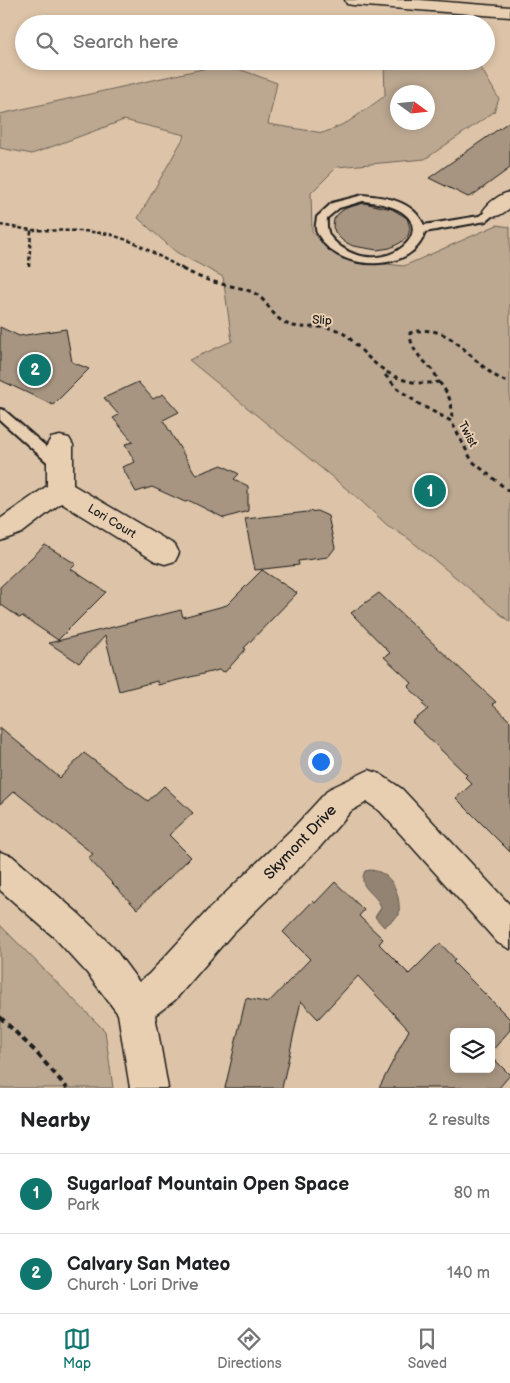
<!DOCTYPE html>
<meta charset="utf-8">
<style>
:root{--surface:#fff;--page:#f2f2f2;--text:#202124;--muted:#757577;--line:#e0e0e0;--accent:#0f766e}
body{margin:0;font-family:"Balsamiq Sans",sans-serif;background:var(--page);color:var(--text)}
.controls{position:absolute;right:15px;bottom:15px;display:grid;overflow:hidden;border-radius:8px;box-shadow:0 2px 8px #0003}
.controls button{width:45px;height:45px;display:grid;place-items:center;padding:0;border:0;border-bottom:1px solid var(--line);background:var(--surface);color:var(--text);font:25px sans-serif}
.compass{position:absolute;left:390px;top:85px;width:45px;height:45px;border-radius:50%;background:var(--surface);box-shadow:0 2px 8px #0003;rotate:105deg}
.you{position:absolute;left:320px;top:761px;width:18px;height:18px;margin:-12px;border:4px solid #fff;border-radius:50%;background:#1a73e8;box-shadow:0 0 0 8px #1a73e833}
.badge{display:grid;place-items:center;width:32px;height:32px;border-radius:50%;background:var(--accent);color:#fff;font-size:16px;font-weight:700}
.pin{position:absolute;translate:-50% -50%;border:2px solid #fff;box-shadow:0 1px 5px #0006}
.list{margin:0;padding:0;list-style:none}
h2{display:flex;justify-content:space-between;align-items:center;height:65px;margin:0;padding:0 20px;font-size:21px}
h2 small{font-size:16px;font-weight:400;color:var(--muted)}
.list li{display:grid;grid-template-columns:32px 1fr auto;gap:15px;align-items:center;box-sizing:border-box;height:80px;padding:0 20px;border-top:1px solid var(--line)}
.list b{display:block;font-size:19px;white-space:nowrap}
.list p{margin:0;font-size:16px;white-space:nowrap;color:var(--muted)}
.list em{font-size:16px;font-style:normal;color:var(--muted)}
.icon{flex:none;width:28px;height:28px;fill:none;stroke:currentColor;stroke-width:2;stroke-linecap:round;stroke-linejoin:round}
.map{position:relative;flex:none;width:510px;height:1088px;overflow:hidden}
.search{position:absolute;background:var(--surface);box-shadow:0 2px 8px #0003;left:15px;right:15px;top:15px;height:55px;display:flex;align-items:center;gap:12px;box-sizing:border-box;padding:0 18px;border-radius:28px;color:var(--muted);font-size:19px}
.sheet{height:225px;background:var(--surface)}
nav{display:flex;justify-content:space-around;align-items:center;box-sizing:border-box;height:70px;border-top:1px solid var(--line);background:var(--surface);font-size:14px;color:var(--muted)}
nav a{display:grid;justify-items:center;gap:2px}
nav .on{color:var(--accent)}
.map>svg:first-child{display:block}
.green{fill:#bca891;stroke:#6c6256;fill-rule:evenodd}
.water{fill:#938372;stroke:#635a50}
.building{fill:#a79581;stroke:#1c1c1c}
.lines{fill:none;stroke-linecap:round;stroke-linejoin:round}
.lane-casing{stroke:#1c1c1c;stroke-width:4}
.street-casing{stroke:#1c1c1c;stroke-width:3}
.highway-casing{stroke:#1c1c1c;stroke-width:3}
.path-far2{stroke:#1c1c1c;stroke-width:2.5;stroke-dasharray:4 2.5;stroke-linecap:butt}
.path-far1{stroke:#1c1c1c;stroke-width:3;stroke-dasharray:4.5 4;stroke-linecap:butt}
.path{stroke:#1c1c1c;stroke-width:4;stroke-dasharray:6 4.5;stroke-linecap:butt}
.lane{fill:#e9cfb1;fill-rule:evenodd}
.street{fill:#e9cfb1;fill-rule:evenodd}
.highway{fill:#e9cfb1;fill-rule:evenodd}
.labels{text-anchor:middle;stroke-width:4;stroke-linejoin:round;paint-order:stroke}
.street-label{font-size:12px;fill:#1c1c1c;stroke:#e9cfb1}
.near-street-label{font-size:15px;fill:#1c1c1c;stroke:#e9cfb1}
</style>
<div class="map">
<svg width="510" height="1088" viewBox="0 0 510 1088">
<rect width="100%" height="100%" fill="#ddc4a8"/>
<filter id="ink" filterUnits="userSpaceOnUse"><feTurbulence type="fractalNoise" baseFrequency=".02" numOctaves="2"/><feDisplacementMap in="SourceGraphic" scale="10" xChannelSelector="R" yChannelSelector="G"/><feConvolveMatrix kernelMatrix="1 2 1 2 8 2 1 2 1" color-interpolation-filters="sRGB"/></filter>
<g filter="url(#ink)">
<path class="green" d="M 384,61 L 477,61 L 499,99 L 494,112 L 425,159 L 337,167 L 311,193 L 312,231 L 327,249 L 353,260 L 404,266 L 497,225 L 510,227 L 510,622 L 409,539 L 387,525 L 359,499 L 189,360 L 232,341 L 223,277 L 176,252 L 138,218 L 185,135 L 124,120 L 32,154 L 0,148 L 0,114 L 225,64 L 277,83 L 268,124 L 323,133 L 348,122 L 385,96 ZM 398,92 L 428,92 L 428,122 L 398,122 Z
M 0,925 L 105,1031 L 113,1088 L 0,1088 Z"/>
<path class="water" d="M 370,870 C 393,871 401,896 399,915 L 384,927 L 375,917 L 381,908 C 378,893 356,889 365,871 Z"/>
<path class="building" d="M 510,121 L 510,168 L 473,195 L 468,197 L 429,178 Z
M 364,203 L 392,209 L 407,218 L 410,228 L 408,236 L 400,243 L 390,248 L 377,250 L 353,246 L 343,241 L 336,234 L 333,227 L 334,219 L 339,213 L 346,208 Z
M 0,327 L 19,336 L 66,329 L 72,362 L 89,369 L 53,405 L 0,380 Z
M 138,382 L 153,399 L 163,394 L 179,412 L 163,420 L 196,475 L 222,465 L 239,474 L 234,479 L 248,486 L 248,511 L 224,518 L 190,501 L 185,502 L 152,487 L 136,492 L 122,467 L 135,462 L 125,444 L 133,442 L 113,418 L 119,415 L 104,398 Z
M 317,511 L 328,516 L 335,548 L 328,557 L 298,561 L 299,565 L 255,570 L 245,519 Z
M 45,545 L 76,564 L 71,569 L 106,592 L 58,640 L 22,616 L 20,618 L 0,604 L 0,587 Z
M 262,570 L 297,593 L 244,648 L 246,649 L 225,672 L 219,670 L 158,685 L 157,681 L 119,691 L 105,636 L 79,663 L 49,643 L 181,610 L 183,617 L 227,605 Z
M 379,593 L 496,702 L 492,704 L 510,721 L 510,852 L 456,798 L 472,784 L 465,777 L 467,775 L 412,722 L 428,709 L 422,704 L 424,702 L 408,687 L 412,683 L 384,657 L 390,653 L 351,613 Z
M 0,727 L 60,778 L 84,753 L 148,801 L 164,786 L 193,813 L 169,835 L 191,857 L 137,909 L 88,858 L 93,854 L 14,791 L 0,804 Z
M 335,882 L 364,910 L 359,916 L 383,939 L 379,944 L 409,974 L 440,943 L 455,959 L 453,962 L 510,1019 L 510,1030 L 491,1052 L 491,1032 L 454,1032 L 454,1069 L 491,1069 L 491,1056 L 510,1075 L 499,1088 L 379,1088 L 409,1030 L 358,976 L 318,1019 L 301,1001 L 282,1088 L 225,1088 L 246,998 L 268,1003 L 310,959 L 283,932 L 313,901 L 315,903 Z"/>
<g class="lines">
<defs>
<path id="lane" d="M 363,195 C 387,197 413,201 424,225 L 479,216 L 493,208 L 498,211 L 486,221 L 425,232 C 414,273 341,272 321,239 C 319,236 316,232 316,229 C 315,225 317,220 317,217 L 332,203 ZM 363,201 C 461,210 393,284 341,247 C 329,238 326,233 327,218 L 339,208 Z
M 0,409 L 4,410 L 65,463 L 66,466 L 65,469 L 55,469 L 0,420 Z"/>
<path id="street" d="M 510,192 L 510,208 C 501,215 497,218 486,215 L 483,211 C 489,202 500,194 510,192 Z
M 60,436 L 69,438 L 73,445 L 73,485 L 175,545 L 179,553 L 175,561 L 165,564 L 155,561 L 61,503 L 22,533 L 0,541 L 0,519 L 47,486 L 47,445 L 51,438 Z
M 369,770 L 380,774 L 402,789 L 510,905 L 510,949 L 498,943 L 380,811 L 367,802 L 351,811 L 319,848 L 232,934 L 175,1000 L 155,1015 L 168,1088 L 130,1088 L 118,1014 L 87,973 L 55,938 L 0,890 L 0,852 L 12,856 L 79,914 L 113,947 L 139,982 L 149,974 L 208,910 L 295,826 L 329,789 Z"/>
<path id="highway" d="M 345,0 L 420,0 L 510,7 L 510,17 L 353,5 L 347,4 Z"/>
</defs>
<use href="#lane" class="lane-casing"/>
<use href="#street" class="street-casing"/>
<use href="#highway" class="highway-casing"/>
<path class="path-far2" d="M 0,225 L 31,230 L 84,231 L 109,234 L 133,242 L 185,270
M 29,267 L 31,230"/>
<path class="path-far1" d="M 182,269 C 193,274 203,279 214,282 C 227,286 242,287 254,293 C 268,300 272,318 287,324 C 304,331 323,323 339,331 C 348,335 355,344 362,351 C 384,374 406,387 439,382 C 431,361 411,358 410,333 C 456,319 470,369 510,383
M 385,375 L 398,389 L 419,404 L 451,421 L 472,461 L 510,492
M 439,382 C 449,394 454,405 451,421"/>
<path class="path" d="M 0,1017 L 35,1051 L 67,1088"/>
<use href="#lane" class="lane"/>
<use href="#street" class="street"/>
<use href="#highway" class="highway"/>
</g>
</g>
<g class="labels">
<g class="street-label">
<text transform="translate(322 320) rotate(3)" y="4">Slip</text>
<text transform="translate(468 434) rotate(62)" y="4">Twist</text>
<text transform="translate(112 521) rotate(31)" y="4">Lori Court</text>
</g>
<g class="near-street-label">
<text transform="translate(300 842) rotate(-46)" y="5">Skymont Drive</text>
</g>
</g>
</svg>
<div class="controls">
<button><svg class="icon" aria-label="layers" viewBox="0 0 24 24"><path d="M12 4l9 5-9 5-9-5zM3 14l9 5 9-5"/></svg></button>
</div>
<svg class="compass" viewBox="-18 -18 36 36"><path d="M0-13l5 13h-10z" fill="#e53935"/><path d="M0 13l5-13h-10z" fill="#757577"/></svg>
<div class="you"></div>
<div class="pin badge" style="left:430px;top:491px">1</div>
<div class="pin badge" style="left:35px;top:370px">2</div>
<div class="search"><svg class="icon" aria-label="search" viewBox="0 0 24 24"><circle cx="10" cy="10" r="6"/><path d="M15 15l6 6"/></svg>Search here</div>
</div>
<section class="sheet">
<h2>Nearby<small>2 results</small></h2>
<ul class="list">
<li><span class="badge">1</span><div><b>Sugarloaf Mountain Open Space</b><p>Park</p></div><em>80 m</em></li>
<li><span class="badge">2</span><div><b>Calvary San Mateo</b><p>Church · Lori Drive</p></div><em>140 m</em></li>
</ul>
</section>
<nav>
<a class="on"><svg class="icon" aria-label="map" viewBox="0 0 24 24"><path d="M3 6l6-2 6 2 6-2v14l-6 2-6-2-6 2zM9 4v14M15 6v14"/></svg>Map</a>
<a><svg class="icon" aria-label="directions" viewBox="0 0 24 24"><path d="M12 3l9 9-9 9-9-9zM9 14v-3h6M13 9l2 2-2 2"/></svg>Directions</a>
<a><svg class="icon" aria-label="saved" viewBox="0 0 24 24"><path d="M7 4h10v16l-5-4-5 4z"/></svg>Saved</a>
</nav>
